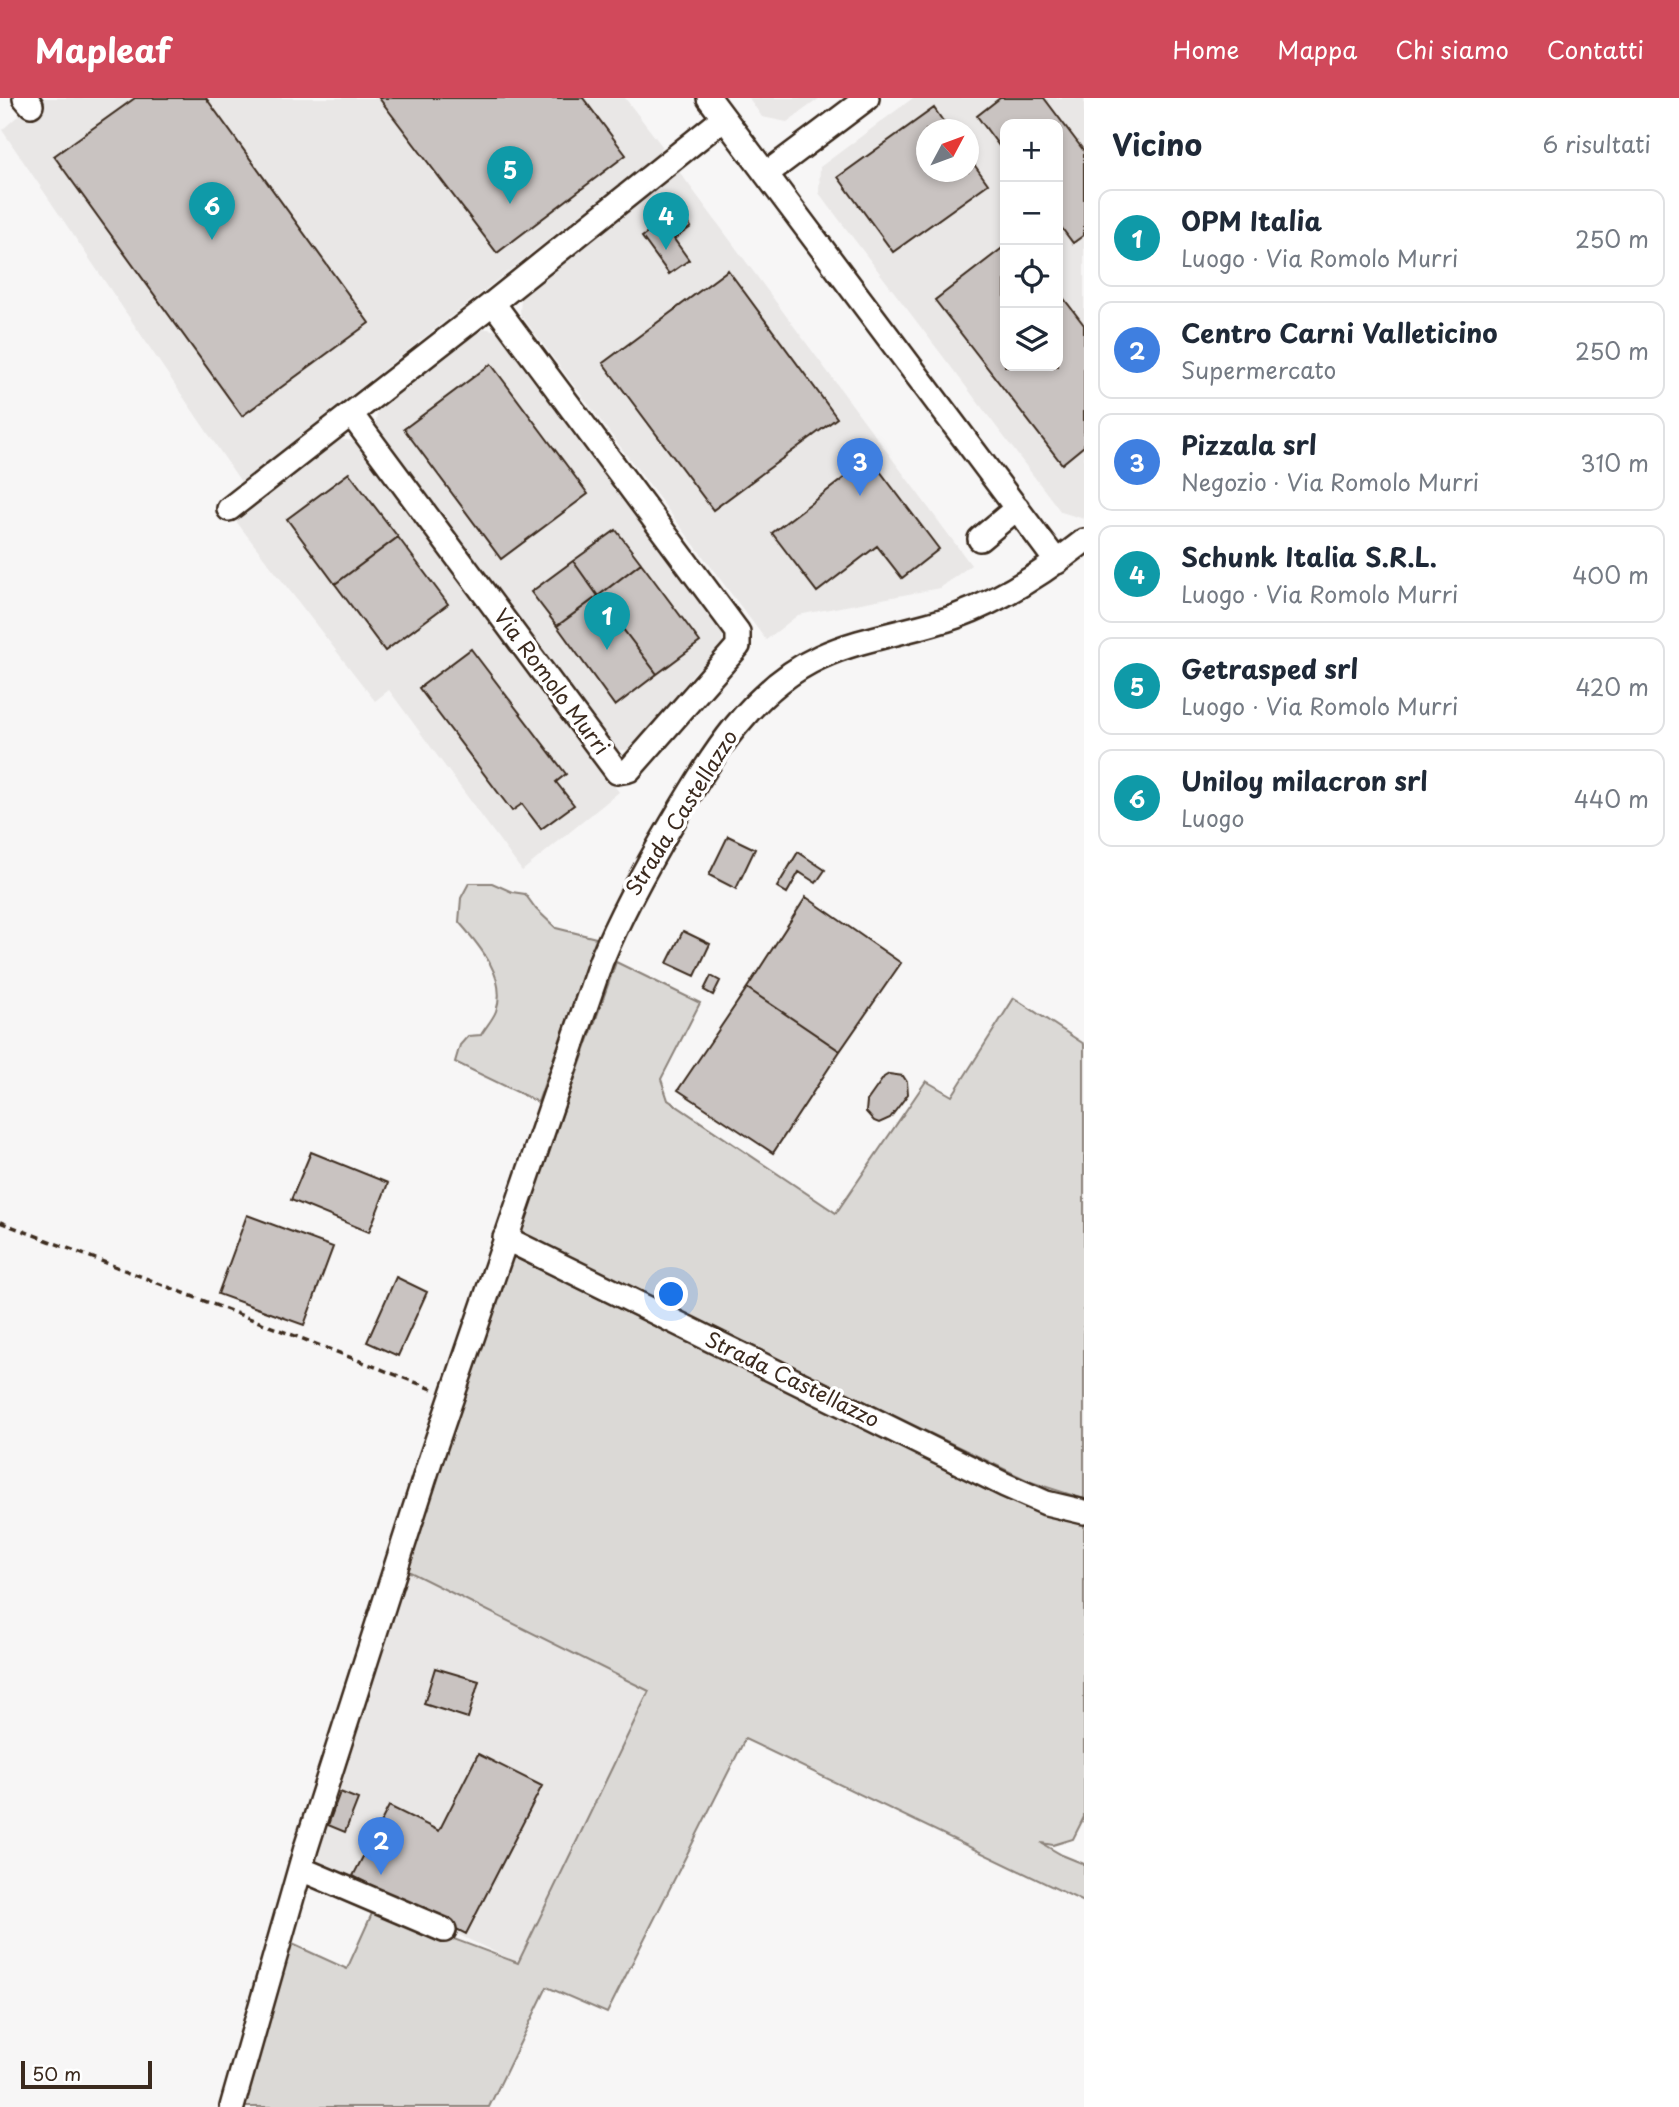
<!DOCTYPE html>
<html lang="it">
<meta charset="utf-8">
<style>
:root{--surface:#fff;--page:#f6f6f7;--text:#1f2937;--muted:#747a83;--line:#e0e1e3;--accent:#d1495b}
body{margin:0;font-family:"Playpen Sans",sans-serif;background:var(--page);color:var(--text)}
.controls{position:absolute;right:21px;top:21px;display:grid;overflow:hidden;border-radius:14px;box-shadow:0 4px 10px #0003}
.controls button{width:63px;height:63px;display:grid;place-items:center;padding:0;border:0;border-bottom:2px solid var(--line);background:var(--surface);color:var(--text);font:35px sans-serif}
.compass{position:absolute;left:916px;top:21px;width:63px;height:63px;border-radius:50%;background:var(--surface);box-shadow:0 4px 10px #0003;rotate:49deg}
.scale{position:absolute;left:21px;bottom:18px;width:131px;box-sizing:border-box;padding-left:7px;border:4px solid #3b2a1e;border-top:0;font-size:19px;line-height:24px;white-space:nowrap;color:#3b2a1e;-webkit-text-stroke:5px #fff;paint-order:stroke}
.you{position:absolute;left:672px;top:1197px;width:24px;height:24px;margin:-18px;border:5px solid #fff;border-radius:50%;background:#1a73e8;box-shadow:0 0 0 10px #1a73e833}
.badge{display:grid;place-items:center;width:46px;height:46px;border-radius:50%;background:var(--accent);color:#fff;font-size:23px;font-weight:700}
.pin{position:absolute;translate:-50% -58px;filter:drop-shadow(0 2px 4px #0008)}
.pin::after{content:'';position:absolute;top:37px;width:24px;height:21px;background:inherit;clip-path:polygon(0 0,100% 0,50% 100%)}
.list{margin:0;padding:0;list-style:none}
h2{display:flex;justify-content:space-between;align-items:center;height:91px;margin:0;padding:0 28px;font-size:30px}
h2 small{font-size:23px;font-weight:400;color:var(--muted)}
.list li{display:grid;grid-template-columns:46px 1fr auto;gap:21px;align-items:center;box-sizing:border-box;height:98px;margin:0 14px 14px;padding:0 14px;border:2px solid var(--line);border-radius:14px}
.list b{display:block;font-size:26px;white-space:nowrap}
.list p{margin:0;font-size:23px;white-space:nowrap;color:var(--muted)}
.list em{font-size:23px;font-style:normal;color:var(--muted)}
.icon{flex:none;width:38px;height:38px;fill:none;stroke:currentColor;stroke-width:2;stroke-linecap:round;stroke-linejoin:round}
.map{position:relative;flex:none;width:1084px;height:2009px;overflow:hidden}
header{display:flex;align-items:center;gap:42px;box-sizing:border-box;height:98px;padding:0 35px;background:var(--accent);color:#fff}
header strong{font-size:33px}
nav{display:flex;gap:38px;margin-inline-start:auto;font-size:24px}
main{display:flex}
aside{flex:1;background:var(--surface)}
.map>svg:first-child{display:block}
.built{fill:#e9e7e6;fill-rule:evenodd}
.green{fill:#dbd9d6;stroke:#8b827a;stroke-width:2}
.building{fill:#c9c3c1;stroke:#3b2a1e;stroke-width:2}
.lines{fill:none;stroke-linecap:round;stroke-linejoin:round}
.minor-casing{stroke:#3b2a1e;stroke-width:28}
.path{stroke:#3b2a1e;stroke-width:3.5;stroke-dasharray:7 5;stroke-linecap:butt}
.minor{stroke:#fff;stroke-width:23}
.labels{text-anchor:middle;stroke-width:7;stroke-linejoin:round;paint-order:stroke}
.street-label{font-size:21px;fill:#3b2a1e;stroke:#fff}
</style>
<header>
<strong>Mapleaf</strong>
<nav><a>Home</a><a>Mappa</a><a>Chi siamo</a><a>Contatti</a></nav>
</header>
<main>
<div class="map">
<svg width="1084" height="2009" viewBox="0 0 1084 2009">
<rect width="100%" height="100%" fill="#f7f6f6"/>
<filter id="ink" filterUnits="userSpaceOnUse"><feTurbulence type="fractalNoise" baseFrequency=".0143" numOctaves="2"/><feDisplacementMap in="SourceGraphic" scale="14" xChannelSelector="R" yChannelSelector="G"/><feConvolveMatrix kernelMatrix="1 2 1 2 8 2 1 2 1" color-interpolation-filters="sRGB"/></filter>
<g filter="url(#ink)">
<path class="built" d="M 38,0 L 625,0 L 662,48 L 661,53 L 241,384 L 2,32 Z
M 749,0 L 820,0 L 787,24 L 762,19 Z
M 913,0 L 1084,0 L 1084,421 L 1061,414 L 819,95 L 820,69 ZM 1005,26 L 1058,26 L 1058,268 L 1005,268 ZM 926,32 L 968,32 L 968,74 L 926,74 Z
M 678,72 L 971,467 L 940,490 L 798,517 L 766,542 L 520,216 L 521,198 Z
M 481,230 L 500,233 L 723,531 L 722,550 L 695,574 L 631,652 L 616,652 L 375,329 L 378,309 Z
M 336,341 L 356,343 L 619,694 L 522,773 L 389,592 L 375,603 L 235,422 Z
M 406,1472 L 649,1592 L 518,1865 L 308,1765 Z"/>
<path class="green" d="M 469,785 L 492,785 L 512,794 L 525,796 L 536,811 L 556,830 L 596,840 L 538,1004 L 455,964 L 460,947 L 468,938 L 481,937 C 485,930 493,921 496,913 C 508,880 479,847 459,824 L 461,800 Z
M 616,864 L 700,905 L 661,981 L 668,1002 L 836,1115 L 926,983 L 952,998 L 1014,900 L 1084,946 L 1084,1401 L 1031,1384 L 520,1136 Z
M 512,1158 L 1023,1408 L 1084,1424 L 1084,1719 L 1073,1741 L 1053,1747 L 1041,1745 L 1062,1757 L 1084,1766 L 1084,1804 L 745,1641 L 607,1915 L 547,1889 L 489,2009 L 240,2009 L 290,1845 L 347,1871 L 374,1811 L 518,1865 L 649,1593 L 406,1472 Z"/>
<path class="building" d="M 135,0 L 206,0 L 369,225 L 242,318 L 54,58 Z
M 379,0 L 583,0 L 626,57 L 497,155 Z
M 1000,0 L 1044,0 L 1084,53 L 1084,137 L 1073,145 L 1058,125 L 1058,26 L 1005,26 L 1005,56 L 977,18 Z
M 934,10 L 949,32 L 926,32 L 926,74 L 968,74 L 968,58 L 988,86 L 893,154 L 838,79 Z
M 680,112 L 691,129 L 674,141 L 689,162 L 669,176 L 642,139 Z
M 1005,148 L 1005,268 L 1058,268 L 1058,193 L 1084,227 L 1084,348 L 1062,366 L 935,202 Z
M 728,172 L 837,320 L 713,412 L 603,265 Z
M 491,266 L 588,396 L 501,461 L 404,331 Z
M 870,360 L 939,451 L 902,480 L 877,448 L 817,494 L 772,435 Z
M 349,375 L 398,439 L 335,486 L 287,421 Z
M 616,432 L 641,465 L 598,498 L 573,463 Z
M 398,439 L 448,506 L 385,553 L 335,486 Z
M 573,463 L 598,498 L 557,528 L 531,494 Z
M 641,465 L 700,544 L 657,576 L 598,498 Z
M 598,498 L 657,576 L 615,608 L 557,528 Z
M 471,551 L 566,676 L 556,684 L 574,707 L 541,731 L 522,706 L 512,713 L 419,590 Z
M 728,738 L 755,751 L 736,791 L 709,777 Z
M 798,754 L 825,772 L 816,785 L 799,774 L 787,795 L 777,789 Z
M 806,799 L 901,865 L 840,953 L 747,890 Z
M 683,833 L 710,846 L 695,878 L 667,865 Z
M 711,878 L 720,883 L 713,897 L 704,892 Z
M 747,890 L 840,953 L 773,1055 L 678,992 Z
M 889,976 L 903,978 L 907,984 L 908,996 L 890,1020 L 879,1025 L 874,1023 L 866,1014 L 867,1003 L 884,979 Z
M 311,1054 L 388,1085 L 369,1134 L 291,1102 Z
M 247,1117 L 333,1149 L 304,1227 L 218,1196 Z
M 396,1179 L 427,1194 L 398,1258 L 367,1244 Z
M 435,1570 L 479,1583 L 468,1620 L 424,1606 Z
M 478,1656 L 542,1688 L 466,1836 L 353,1778 L 389,1708 L 439,1733 Z
M 340,1694 L 358,1701 L 345,1734 L 328,1727 Z"/>
<g class="lines">
<defs>
<path id="minor" d="M 25,0 L 31,7
M 709,0 L 1057,464
M 766,76 L 867,0
M 351,316 L 617,674 L 629,672 L 738,548 L 738,534 L 493,205
M 229,411 L 493,205 L 724,20
M 980,441 L 1017,410
M 505,1140 L 1005,1387 L 1046,1405 L 1084,1414
M 301,1771 L 444,1832
M 232,2009 L 306,1750 L 431,1360 L 601,863 C 621,815 645,771 671,727 C 709,663 750,591 820,559 C 863,539 912,534 957,518 C 1003,501 1046,473 1084,443"/>
</defs>
<use href="#minor" class="minor-casing"/>
<path class="path" d="M 0,1124 L 435,1292"/>
<use href="#minor" class="minor"/>
</g>
</g>
<g class="labels">
<g class="street-label">
<text transform="translate(551 584) rotate(53)" y="7">Via Romolo Murri</text>
<text transform="translate(682 715) rotate(-58)" y="7">Strada Castellazzo</text>
<text transform="translate(792 1282) rotate(26)" y="7">Strada Castellazzo</text>
</g>
</g>
</svg>
<div class="controls">
<button>+</button>
<button>−</button>
<button><svg class="icon" aria-label="locate" viewBox="0 0 24 24"><circle cx="12" cy="12" r="6"/><path d="M12 2v4M12 18v4M2 12h4M18 12h4"/></svg></button>
<button><svg class="icon" aria-label="layers" viewBox="0 0 24 24"><path d="M12 4l9 5-9 5-9-5zM3 14l9 5 9-5"/></svg></button>
</div>
<svg class="compass" viewBox="-18 -18 36 36"><path d="M0-13l5 13h-10z" fill="#e53935"/><path d="M0 13l5-13h-10z" fill="#747a83"/></svg>
<div class="scale">50 m</div>
<div class="you"></div>
<div class="pin badge" style="left:607px;top:552px;background:#0f9aa8">1</div>
<div class="pin badge" style="left:381px;top:1777px;background:#3f7fe0">2</div>
<div class="pin badge" style="left:860px;top:398px;background:#3f7fe0">3</div>
<div class="pin badge" style="left:666px;top:152px;background:#0f9aa8">4</div>
<div class="pin badge" style="left:510px;top:106px;background:#0f9aa8">5</div>
<div class="pin badge" style="left:212px;top:142px;background:#0f9aa8">6</div>
</div>
<aside>
<h2>Vicino<small>6 risultati</small></h2>
<ul class="list">
<li><span class="badge" style="background:#0f9aa8">1</span><div><b>OPM Italia</b><p>Luogo · Via Romolo Murri</p></div><em>250 m</em></li>
<li><span class="badge" style="background:#3f7fe0">2</span><div><b>Centro Carni Valleticino</b><p>Supermercato</p></div><em>250 m</em></li>
<li><span class="badge" style="background:#3f7fe0">3</span><div><b>Pizzala srl</b><p>Negozio · Via Romolo Murri</p></div><em>310 m</em></li>
<li><span class="badge" style="background:#0f9aa8">4</span><div><b>Schunk Italia S.R.L.</b><p>Luogo · Via Romolo Murri</p></div><em>400 m</em></li>
<li><span class="badge" style="background:#0f9aa8">5</span><div><b>Getrasped srl</b><p>Luogo · Via Romolo Murri</p></div><em>420 m</em></li>
<li><span class="badge" style="background:#0f9aa8">6</span><div><b>Uniloy milacron srl</b><p>Luogo</p></div><em>440 m</em></li>
</ul>
</aside>
</main>
